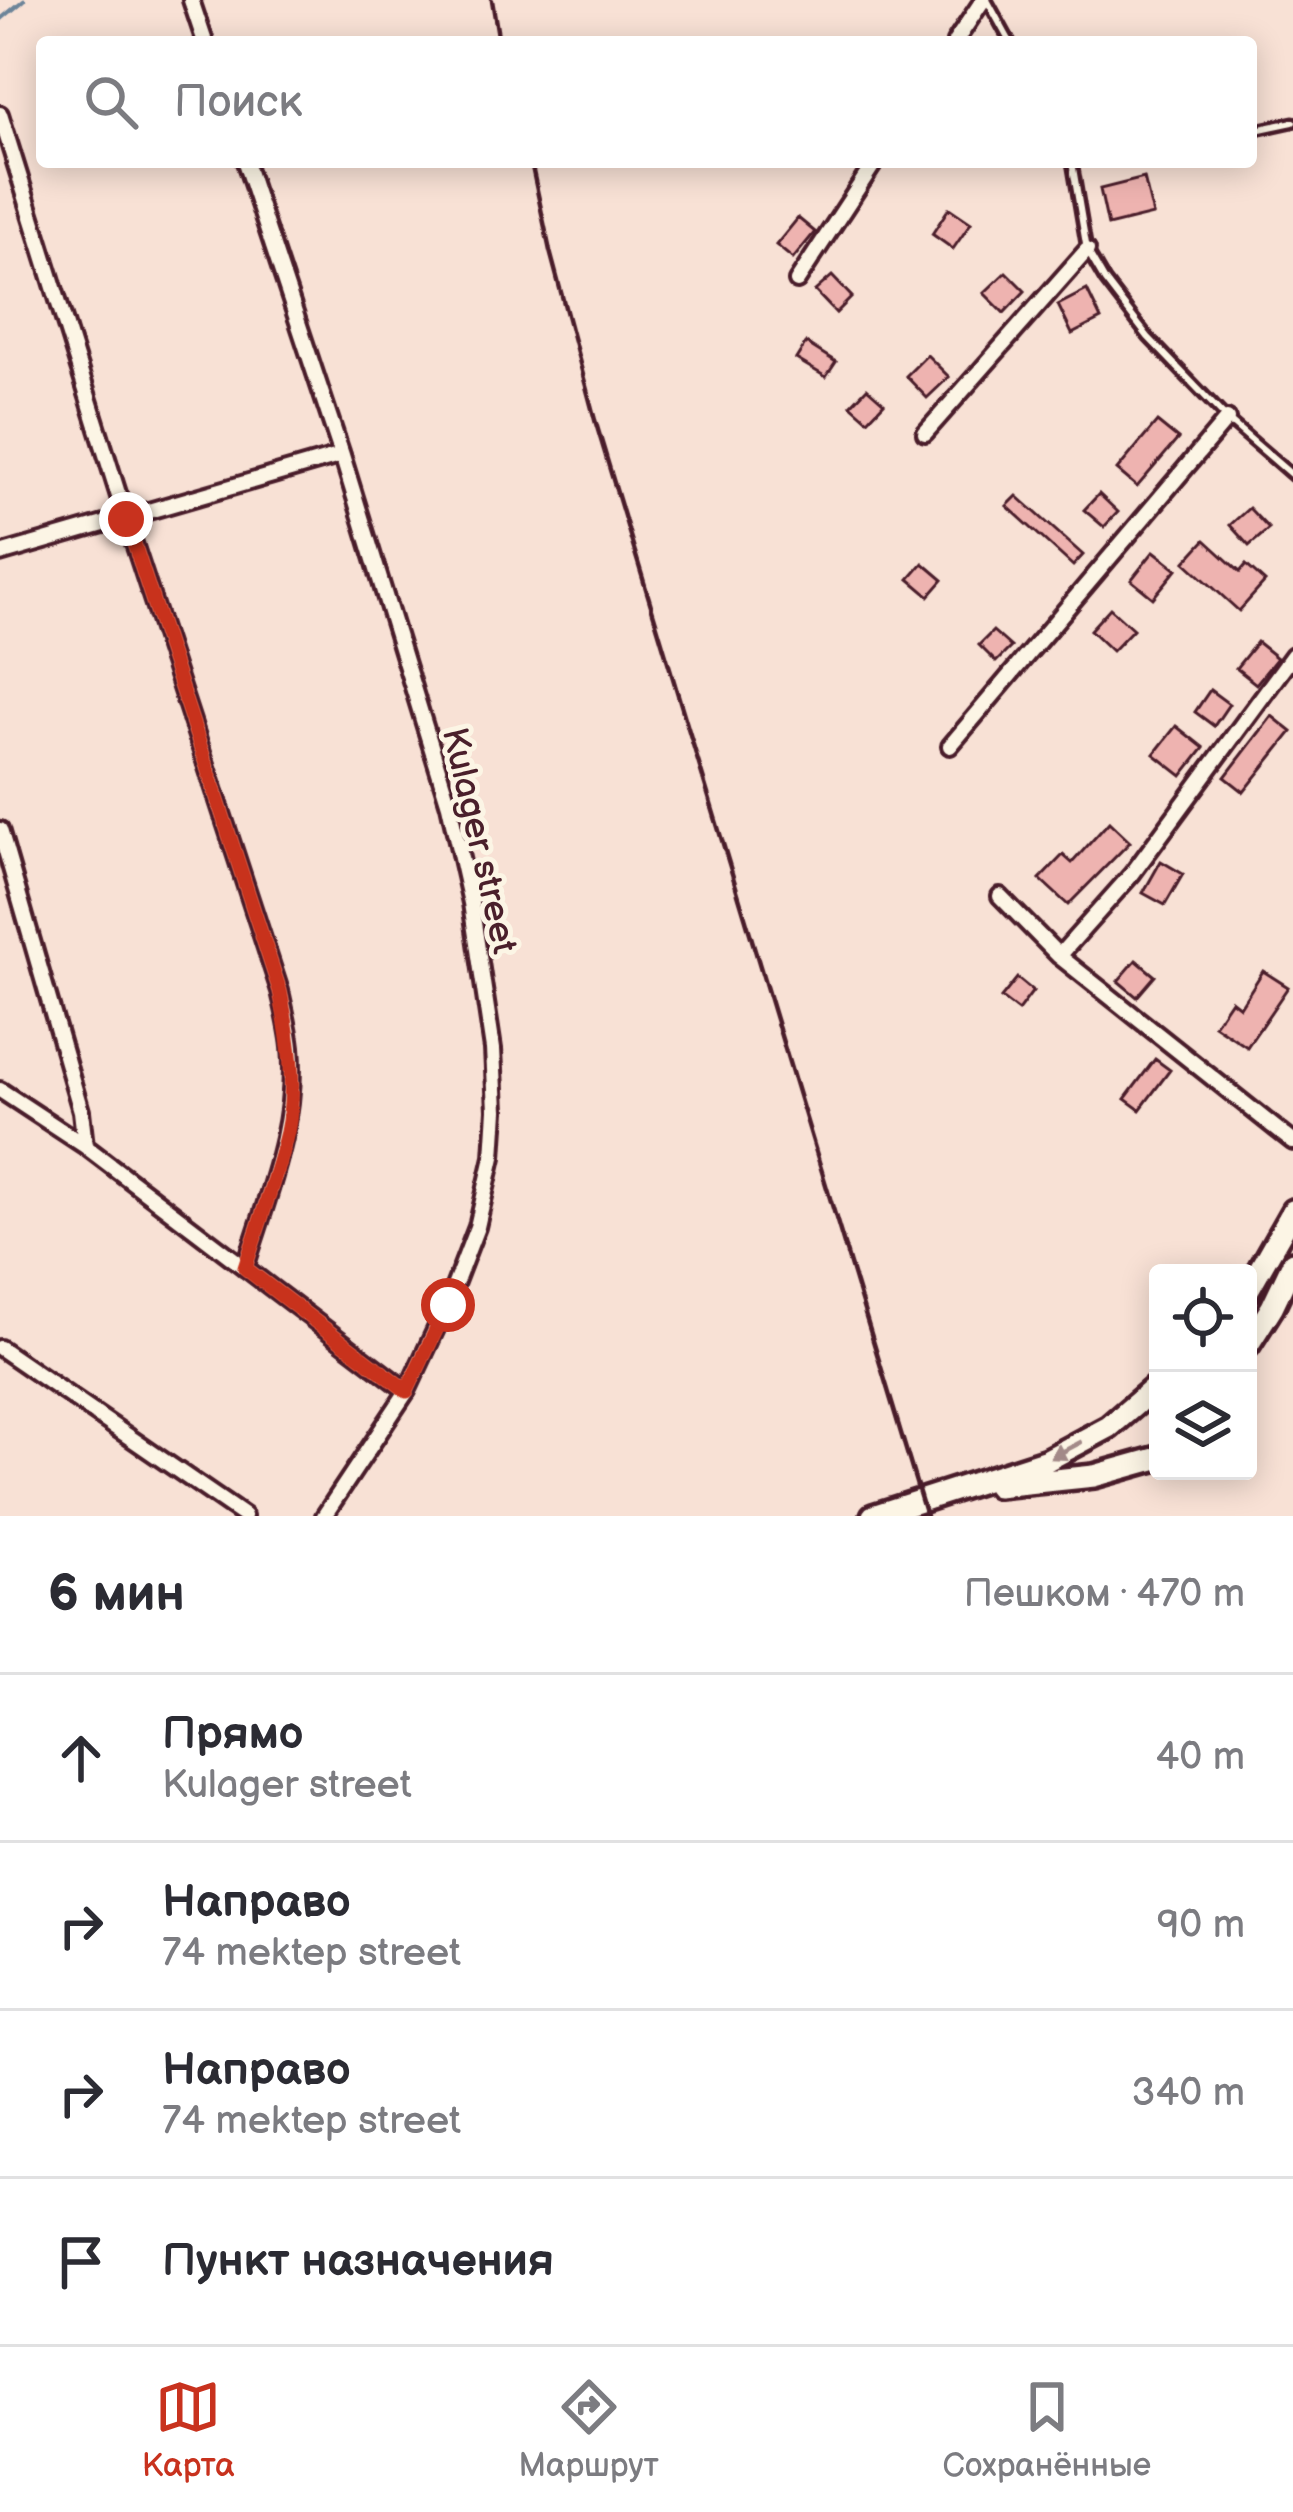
<!DOCTYPE html>
<html lang="ru">
<meta charset="utf-8">
<style>
:root{--surface:#fff;--page:#f2f2f3;--text:#2b2b33;--muted:#7c7c81;--line:#e1e1e2;--accent:#c8321e}
body{margin:0;font-family:"Balsamiq Sans",sans-serif;background:var(--page);color:var(--text)}
.controls{position:absolute;right:36px;bottom:36px;display:grid;overflow:hidden;border-radius:12px;box-shadow:0 6px 30px #0003}
.controls button{width:108px;height:108px;display:grid;place-items:center;padding:0;border:0;border-bottom:3px solid var(--line);background:var(--surface);color:var(--text);font:60px sans-serif}
.stop{position:absolute;width:36px;height:36px;margin:-27px;border:9px solid #c8321e;border-radius:50%;background:#fff}
.stop.end{background:#c8321e;border-color:#fff;box-shadow:0 3px 12px #0008}
.list{margin:0;padding:0;list-style:none}
h2{display:flex;justify-content:space-between;align-items:center;height:156px;margin:0;padding:0 48px;font-size:51px}
h2 small{font-size:39px;font-weight:400;color:var(--muted)}
.list li{display:grid;grid-template-columns:78px 1fr auto;gap:36px;align-items:center;box-sizing:border-box;height:168px;padding:0 48px;border-top:3px solid var(--line)}
.list b{display:block;font-size:45px;white-space:nowrap}
.list p{margin:0;font-size:39px;white-space:nowrap;color:var(--muted)}
.list em{font-size:39px;font-style:normal;color:var(--muted)}
.icon{flex:none;width:66px;height:66px;fill:none;stroke:currentColor;stroke-width:2;stroke-linecap:round;stroke-linejoin:round}
.map{position:relative;flex:none;width:1293px;height:1516px;overflow:hidden}
.search{position:absolute;background:var(--surface);box-shadow:0 6px 30px #0003;left:36px;right:36px;top:36px;height:132px;display:flex;align-items:center;gap:30px;box-sizing:border-box;padding:0 42px;border-radius:12px;color:var(--muted);font-size:45px}
.sheet{height:828px;background:var(--surface)}
nav{display:flex;justify-content:space-around;align-items:center;box-sizing:border-box;height:168px;border-top:3px solid var(--line);background:var(--surface);font-size:33px;color:var(--muted)}
nav a{display:grid;justify-items:center;gap:6px}
nav .on{color:var(--accent)}
.map>svg:first-child{display:block}
.lines{fill:none;stroke-linecap:round;stroke-linejoin:round}
.stream{stroke:#6c8499;stroke-width:4.5}
.building{fill:#eeb3b0;stroke:#4a1f2b;stroke-width:3}
.service-casing{stroke:#4a1f2b;stroke-width:15}
.minor-casing{stroke:#4a1f2b;stroke-width:22}
.primary-casing{stroke:#4a1f2b;stroke-width:30}
.service{stroke:#fcf5e5;stroke-width:6}
.minor{stroke:#fcf5e5;stroke-width:14}
.primary{stroke:#fcf5e5;stroke-width:21}
.rail{stroke:#4a1f2b;stroke-width:4.5}
.oneway{fill:#a38a88}
.route{stroke:#c8321e;stroke-width:15}
.labels{text-anchor:middle;stroke-width:10;stroke-linejoin:round;paint-order:stroke}
.street-label{font-size:36px;fill:#4a1f2b;stroke:#fcf5e5}
</style>
<div class="map">
<svg width="1293" height="1516" viewBox="0 0 1293 1516">
<rect width="100%" height="100%" fill="#f8e1d5"/>
<filter id="ink" filterUnits="userSpaceOnUse"><feTurbulence type="fractalNoise" baseFrequency=".00833" numOctaves="2"/><feDisplacementMap in="SourceGraphic" scale="24" xChannelSelector="R" yChannelSelector="G"/><feConvolveMatrix kernelMatrix="1 2 1 2 8 2 1 2 1" color-interpolation-filters="sRGB"/></filter>
<g filter="url(#ink)">
<g class="lines">
<path class="stream" d="M 0,20 L 24,0"/>
</g>
<path class="building" d="M 1144,178 L 1153,215 L 1108,226 L 1100,189 Z
M 949,208 L 971,223 L 953,249 L 932,234 Z
M 798,218 L 815,232 L 793,259 L 776,245 Z
M 1006,272 L 1025,291 L 1004,313 L 984,293 Z
M 832,276 L 852,297 L 836,313 L 815,291 Z
M 1087,290 L 1101,319 L 1072,334 L 1058,305 Z
M 806,343 L 836,362 L 826,377 L 796,359 Z
M 927,355 L 949,377 L 927,398 L 906,376 Z
M 867,388 L 884,403 L 868,420 L 851,405 Z
M 1157,422 L 1178,439 L 1137,487 L 1117,470 Z
M 1099,494 L 1118,512 L 1104,527 L 1084,510 Z
M 1017,496 L 1083,555 L 1073,566 L 1007,506 Z
M 1249,508 L 1269,529 L 1249,546 L 1230,525 Z
M 1205,540 L 1240,572 L 1246,565 L 1265,582 L 1239,611 L 1185,562 Z
M 1154,551 L 1177,569 L 1153,598 L 1131,580 Z
M 923,563 L 943,580 L 929,596 L 909,579 Z
M 1110,608 L 1133,629 L 1112,651 L 1090,630 Z
M 993,631 L 1011,647 L 996,662 L 979,645 Z
M 1257,642 L 1277,658 L 1256,684 L 1236,668 Z
M 1210,690 L 1229,704 L 1214,726 L 1195,712 Z
M 1272,716 L 1292,732 L 1244,792 L 1225,777 Z
M 1176,726 L 1204,748 L 1182,776 L 1154,754 Z
M 1109,822 L 1130,842 L 1068,905 L 1040,879 L 1063,855 L 1072,863 Z
M 1161,861 L 1183,874 L 1165,905 L 1143,893 Z
M 1136,960 L 1155,976 L 1137,997 L 1118,981 Z
M 1263,971 L 1288,987 L 1247,1047 L 1214,1025 L 1231,1000 L 1240,1007 Z
M 1017,978 L 1033,991 L 1018,1011 L 1001,998 Z
M 1155,1059 L 1170,1070 L 1140,1110 L 1125,1099 Z"/>
<g class="lines">
<defs>
<path id="service" d="M 987,0 L 1010,42
M 1251,131 L 1293,122
M 1072,162 L 1087,250 L 1105,281 L 1148,337 L 1227,419 L 1293,476"/>
<path id="minor" d="M 191,0 L 205,42
M 955,42 L 983,0
M 0,114 L 126,519 L 280,991 C 284,1009 289,1028 291,1047 C 298,1124 267,1196 245,1268
M 245,162 L 342,455 L 449,805 L 471,903 L 493,1049 L 496,1110 L 493,1157 L 477,1227 L 447,1305 L 407,1391 L 324,1516
M 797,281 L 875,162
M 925,433 L 1087,250
M 0,554 L 342,455
M 950,746 L 1227,419
M 0,830 L 81,1111 L 85,1146
M 1000,896 L 1059,956 L 1293,1142
M 1059,956 L 1132,874 L 1293,655
M 0,1090 L 85,1146 L 407,1391
M 0,1348 L 244,1516"/>
<path id="primary" d="M 1248,1290 L 1293,1211
M 1248,1345 L 1272,1307 L 1293,1263
M 997,1486 L 1094,1476 L 1158,1458
M 873,1516 L 1047,1460 L 1109,1427 L 1158,1385"/>
</defs>
<use href="#service" class="service-casing"/>
<use href="#minor" class="minor-casing"/>
<use href="#primary" class="primary-casing"/>
<use href="#service" class="service"/>
<use href="#minor" class="minor"/>
<use href="#primary" class="primary"/>
<path class="rail" d="M 492,0 L 499,42
M 531,162 L 550,251 L 595,420 L 926,1516"/>
</g>
<defs><path id="oneway-solid" d="M-6-.8H1V-3.2L6.5 0L1 3.2V.8H-6Z" transform="scale(3)"/></defs>
<use class="oneway" href="#oneway-solid" transform="translate(1066 1450) rotate(152)"/>
</g>
<g class="lines" filter="url(#ink)">
<path class="route" d="M 126,519 L 280,991 C 289,1037 297,1085 287,1132 C 276,1178 259,1223 245,1268 L 407,1391 L 448,1305"/>
</g>
<g class="labels">
<g class="street-label">
<text transform="translate(481 840) rotate(77)" y="13">Kulager street</text>
</g>
</g>
</svg>
<div class="controls">
<button><svg class="icon" aria-label="locate" viewBox="0 0 24 24"><circle cx="12" cy="12" r="6"/><path d="M12 2v4M12 18v4M2 12h4M18 12h4"/></svg></button>
<button><svg class="icon" aria-label="layers" viewBox="0 0 24 24"><path d="M12 4l9 5-9 5-9-5zM3 14l9 5 9-5"/></svg></button>
</div>
<div class="stop" style="left:448px;top:1305px"></div>
<div class="stop end" style="left:126px;top:519px"></div>
<div class="search"><svg class="icon" aria-label="search" viewBox="0 0 24 24"><circle cx="10" cy="10" r="6"/><path d="M15 15l6 6"/></svg>Поиск</div>
</div>
<section class="sheet">
<h2>6 мин<small>Пешком · 470 m</small></h2>
<ul class="list">
<li><svg class="icon" aria-label="ahead" viewBox="0 0 24 24"><path d="M12 20V5M6 11l6-6 6 6"/></svg><div><b>Прямо</b><p>Kulager street</p></div><em>40 m</em></li>
<li><svg class="icon" aria-label="right" viewBox="0 0 24 24"><path d="M7 20v-9h11M14 6l5 5-5 5"/></svg><div><b>Направо</b><p>74 mektep street</p></div><em>90 m</em></li>
<li><svg class="icon" aria-label="right" viewBox="0 0 24 24"><path d="M7 20v-9h11M14 6l5 5-5 5"/></svg><div><b>Направо</b><p>74 mektep street</p></div><em>340 m</em></li>
<li><svg class="icon" aria-label="arrive" viewBox="0 0 24 24"><path d="M6 21V4h12l-3 4 3 4H6"/></svg><div><b>Пункт назначения</b></div></li>
</ul>
</section>
<nav>
<a class="on"><svg class="icon" aria-label="map" viewBox="0 0 24 24"><path d="M3 6l6-2 6 2 6-2v14l-6 2-6-2-6 2zM9 4v14M15 6v14"/></svg>Карта</a>
<a><svg class="icon" aria-label="directions" viewBox="0 0 24 24"><path d="M12 3l9 9-9 9-9-9zM9 14v-3h6M13 9l2 2-2 2"/></svg>Маршрут</a>
<a><svg class="icon" aria-label="saved" viewBox="0 0 24 24"><path d="M7 4h10v16l-5-4-5 4z"/></svg>Сохранённые</a>
</nav>
